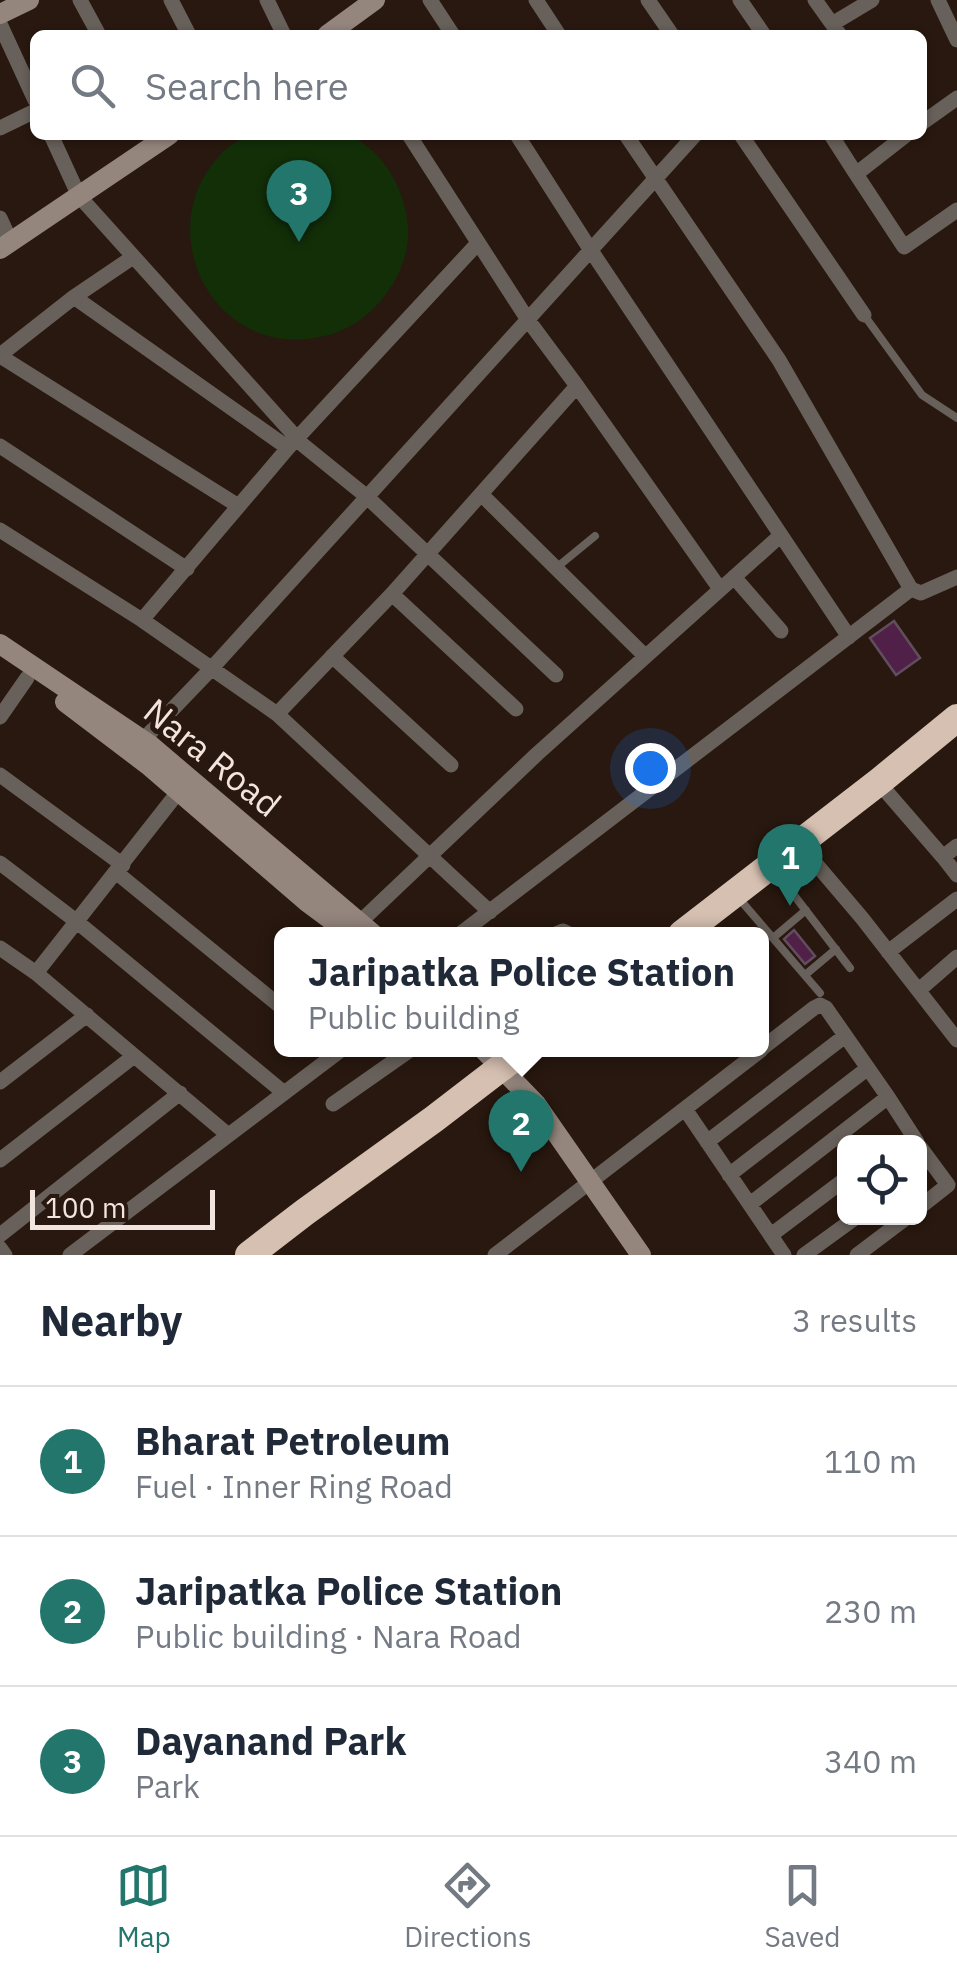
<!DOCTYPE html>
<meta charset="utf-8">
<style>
:root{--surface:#fff;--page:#f6f6f7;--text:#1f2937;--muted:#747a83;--line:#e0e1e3;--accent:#23766c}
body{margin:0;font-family:"IBM Plex Sans",sans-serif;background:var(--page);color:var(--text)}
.controls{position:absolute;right:30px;bottom:30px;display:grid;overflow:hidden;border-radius:15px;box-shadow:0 2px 8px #0004}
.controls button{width:90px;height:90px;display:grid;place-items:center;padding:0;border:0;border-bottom:2px solid var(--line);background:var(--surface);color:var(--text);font:50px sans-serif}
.scale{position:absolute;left:30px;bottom:25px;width:185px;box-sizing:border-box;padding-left:10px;border:5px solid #f2e5df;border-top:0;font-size:28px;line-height:35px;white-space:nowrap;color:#f2e5df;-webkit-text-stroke:8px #28180f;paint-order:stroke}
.you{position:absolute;left:650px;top:768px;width:35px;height:35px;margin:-25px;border:8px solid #fff;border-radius:50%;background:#1a73e8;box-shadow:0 0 0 15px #1a73e833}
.badge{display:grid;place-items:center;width:65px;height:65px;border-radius:50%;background:var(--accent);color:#fff;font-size:32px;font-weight:700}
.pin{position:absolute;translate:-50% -82px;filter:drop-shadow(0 2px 5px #0008)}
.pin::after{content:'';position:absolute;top:52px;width:35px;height:30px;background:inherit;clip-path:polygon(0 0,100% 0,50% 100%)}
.popup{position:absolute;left:274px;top:927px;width:495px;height:130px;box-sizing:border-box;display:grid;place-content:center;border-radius:15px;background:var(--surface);filter:drop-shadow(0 2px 8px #0005);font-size:32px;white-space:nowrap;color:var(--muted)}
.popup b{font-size:38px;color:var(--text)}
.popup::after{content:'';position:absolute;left:50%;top:100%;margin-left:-20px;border:20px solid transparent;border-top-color:var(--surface)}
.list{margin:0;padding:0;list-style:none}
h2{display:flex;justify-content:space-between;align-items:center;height:130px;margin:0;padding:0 40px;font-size:42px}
h2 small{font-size:32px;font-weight:400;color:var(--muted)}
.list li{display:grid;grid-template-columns:65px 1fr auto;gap:30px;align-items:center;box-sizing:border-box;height:150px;padding:0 40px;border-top:2px solid var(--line)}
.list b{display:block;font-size:38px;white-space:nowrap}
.list p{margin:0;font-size:32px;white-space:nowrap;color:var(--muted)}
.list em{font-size:32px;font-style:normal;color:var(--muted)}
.icon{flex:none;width:55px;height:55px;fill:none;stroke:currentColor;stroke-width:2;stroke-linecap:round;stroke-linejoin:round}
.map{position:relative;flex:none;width:957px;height:1255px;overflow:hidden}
.search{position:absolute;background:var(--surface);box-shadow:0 2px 8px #0004;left:30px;right:30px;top:30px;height:110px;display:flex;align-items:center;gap:25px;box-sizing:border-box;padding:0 35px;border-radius:15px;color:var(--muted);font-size:38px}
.sheet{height:580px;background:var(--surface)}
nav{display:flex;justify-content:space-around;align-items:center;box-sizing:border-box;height:140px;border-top:2px solid var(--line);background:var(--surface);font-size:28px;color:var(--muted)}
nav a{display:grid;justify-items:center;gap:5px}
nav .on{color:var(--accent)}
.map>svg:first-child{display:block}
.green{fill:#122f08}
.building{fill:#502049;stroke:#604e5d;stroke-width:2.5}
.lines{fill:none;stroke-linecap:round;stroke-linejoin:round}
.lane{stroke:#68605a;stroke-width:8}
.street{stroke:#68605a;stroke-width:15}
.secondary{stroke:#94867d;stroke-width:20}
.highway{stroke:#d6c0b1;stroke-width:28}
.labels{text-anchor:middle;stroke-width:10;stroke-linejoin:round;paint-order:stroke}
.street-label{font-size:35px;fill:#f2e5df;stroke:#28180f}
</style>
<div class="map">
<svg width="957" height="1255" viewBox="0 0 957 1255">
<rect width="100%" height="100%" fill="#28180f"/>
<path class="green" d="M 249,135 L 349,135 C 384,152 405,188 408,227 C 410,257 395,287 374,308 C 357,325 337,335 314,338 C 209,355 149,225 223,152 C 230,145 240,140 249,135 Z"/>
<path class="building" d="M 894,621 L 920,658 L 896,675 L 870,638 Z
M 794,930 L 815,956 L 805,964 L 784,939 Z"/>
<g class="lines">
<path class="lane" d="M 864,315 L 922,395 L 957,418
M 556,568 L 595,536
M 777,873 L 850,968
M 742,902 L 820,993
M 773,938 L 806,910
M 805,975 L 836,949"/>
<path class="street" d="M 80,0 L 99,35
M 171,0 L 189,35
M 267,0 L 284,35
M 430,0 L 453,35
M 536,0 L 559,35
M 648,0 L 672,35
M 740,0 L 764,35
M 815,0 L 840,35
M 938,0 L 957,40
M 0,24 L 35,100
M 832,24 L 872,0
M 922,123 L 957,98
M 0,128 L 35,111
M 51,135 L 79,196 L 303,445 L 366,496 L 556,675
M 517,135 L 590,249 L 849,637
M 741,135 L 864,315
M 831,135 L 856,174 L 906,135
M 856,174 L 904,247 L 957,210
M 0,218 L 11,242
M 74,297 L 288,448
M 0,355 L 74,297 L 133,257
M 0,356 L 237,505
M 577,386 L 720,589
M 0,446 L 187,569
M 481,494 L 645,656
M 0,530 L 142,620 L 277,714 L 392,594 L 577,386 L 528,320 L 409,135
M 734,577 L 781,631
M 911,589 L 921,593 L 957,577
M 392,594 L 516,709
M 142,620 L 288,448 L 478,243
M 332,656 L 451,765
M 277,714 L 490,912
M 0,717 L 27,678
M 143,740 L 212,668 L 695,135
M 0,775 L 123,865
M 885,790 L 943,857 L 957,846
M 805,851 L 862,918 L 957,1040
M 943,857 L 957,875
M 0,863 L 76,921 L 283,1092
M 117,873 L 281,1007
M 359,923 L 537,754 L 781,535
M 460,934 L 911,589 L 779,360 L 626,135
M 556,934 L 563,931 L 569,934
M 0,948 L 36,973 L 227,1134
M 888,952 L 957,899
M 36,973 L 179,791
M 919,990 L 957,957
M 761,1049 L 814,1008 L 820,1005 L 826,1008 L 888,1097 L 917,1142
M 0,1082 L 87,1015
M 333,1104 L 410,1050
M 685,1109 L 784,1255
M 707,1142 L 845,1036
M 920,1147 L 948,1185 L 920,1207
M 0,1160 L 134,1056
M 729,1175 L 868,1068
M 750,1204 L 888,1097
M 0,1235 L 180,1093
M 771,1235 L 844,1180
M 0,1248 L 5,1255
M 70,1255 L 341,1050
M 495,1255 L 761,1050
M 804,1255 L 855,1218
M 857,1255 L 906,1218"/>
<path class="secondary" d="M 0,14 L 29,0
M 327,35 L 375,0
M 0,249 L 169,135
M 0,644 L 150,745 L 373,934
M 65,702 L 148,765 L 307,902 L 350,934
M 484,1050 L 536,1104 L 641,1255"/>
<path class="highway" d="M 682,934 L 880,781 L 957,718
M 249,1255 L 305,1212 L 434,1119 L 524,1050"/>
</g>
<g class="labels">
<g class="street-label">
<text transform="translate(212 758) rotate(39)" y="12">Nara Road</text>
</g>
</g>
</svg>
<div class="controls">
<button><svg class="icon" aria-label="locate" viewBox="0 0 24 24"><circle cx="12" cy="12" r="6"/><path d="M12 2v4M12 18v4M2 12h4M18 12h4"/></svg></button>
</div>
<div class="scale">100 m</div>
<div class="you"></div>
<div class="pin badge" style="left:790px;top:906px">1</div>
<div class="pin badge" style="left:521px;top:1172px">2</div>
<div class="popup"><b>Jaripatka Police Station</b>Public building</div>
<div class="pin badge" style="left:299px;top:242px">3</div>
<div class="search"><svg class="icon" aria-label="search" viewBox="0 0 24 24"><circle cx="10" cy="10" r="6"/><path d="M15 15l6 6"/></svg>Search here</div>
</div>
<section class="sheet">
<h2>Nearby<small>3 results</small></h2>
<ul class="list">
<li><span class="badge">1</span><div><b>Bharat Petroleum</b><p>Fuel · Inner Ring Road</p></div><em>110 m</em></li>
<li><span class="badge">2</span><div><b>Jaripatka Police Station</b><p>Public building · Nara Road</p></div><em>230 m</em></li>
<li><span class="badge">3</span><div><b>Dayanand Park</b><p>Park</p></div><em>340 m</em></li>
</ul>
</section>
<nav>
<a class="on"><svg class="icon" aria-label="map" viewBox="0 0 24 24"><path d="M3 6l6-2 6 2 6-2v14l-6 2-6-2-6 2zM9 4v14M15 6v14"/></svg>Map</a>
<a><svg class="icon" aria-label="directions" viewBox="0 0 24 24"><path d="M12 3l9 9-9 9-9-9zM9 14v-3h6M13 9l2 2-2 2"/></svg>Directions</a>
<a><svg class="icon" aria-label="saved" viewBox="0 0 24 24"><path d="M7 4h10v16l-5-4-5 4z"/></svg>Saved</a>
</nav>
